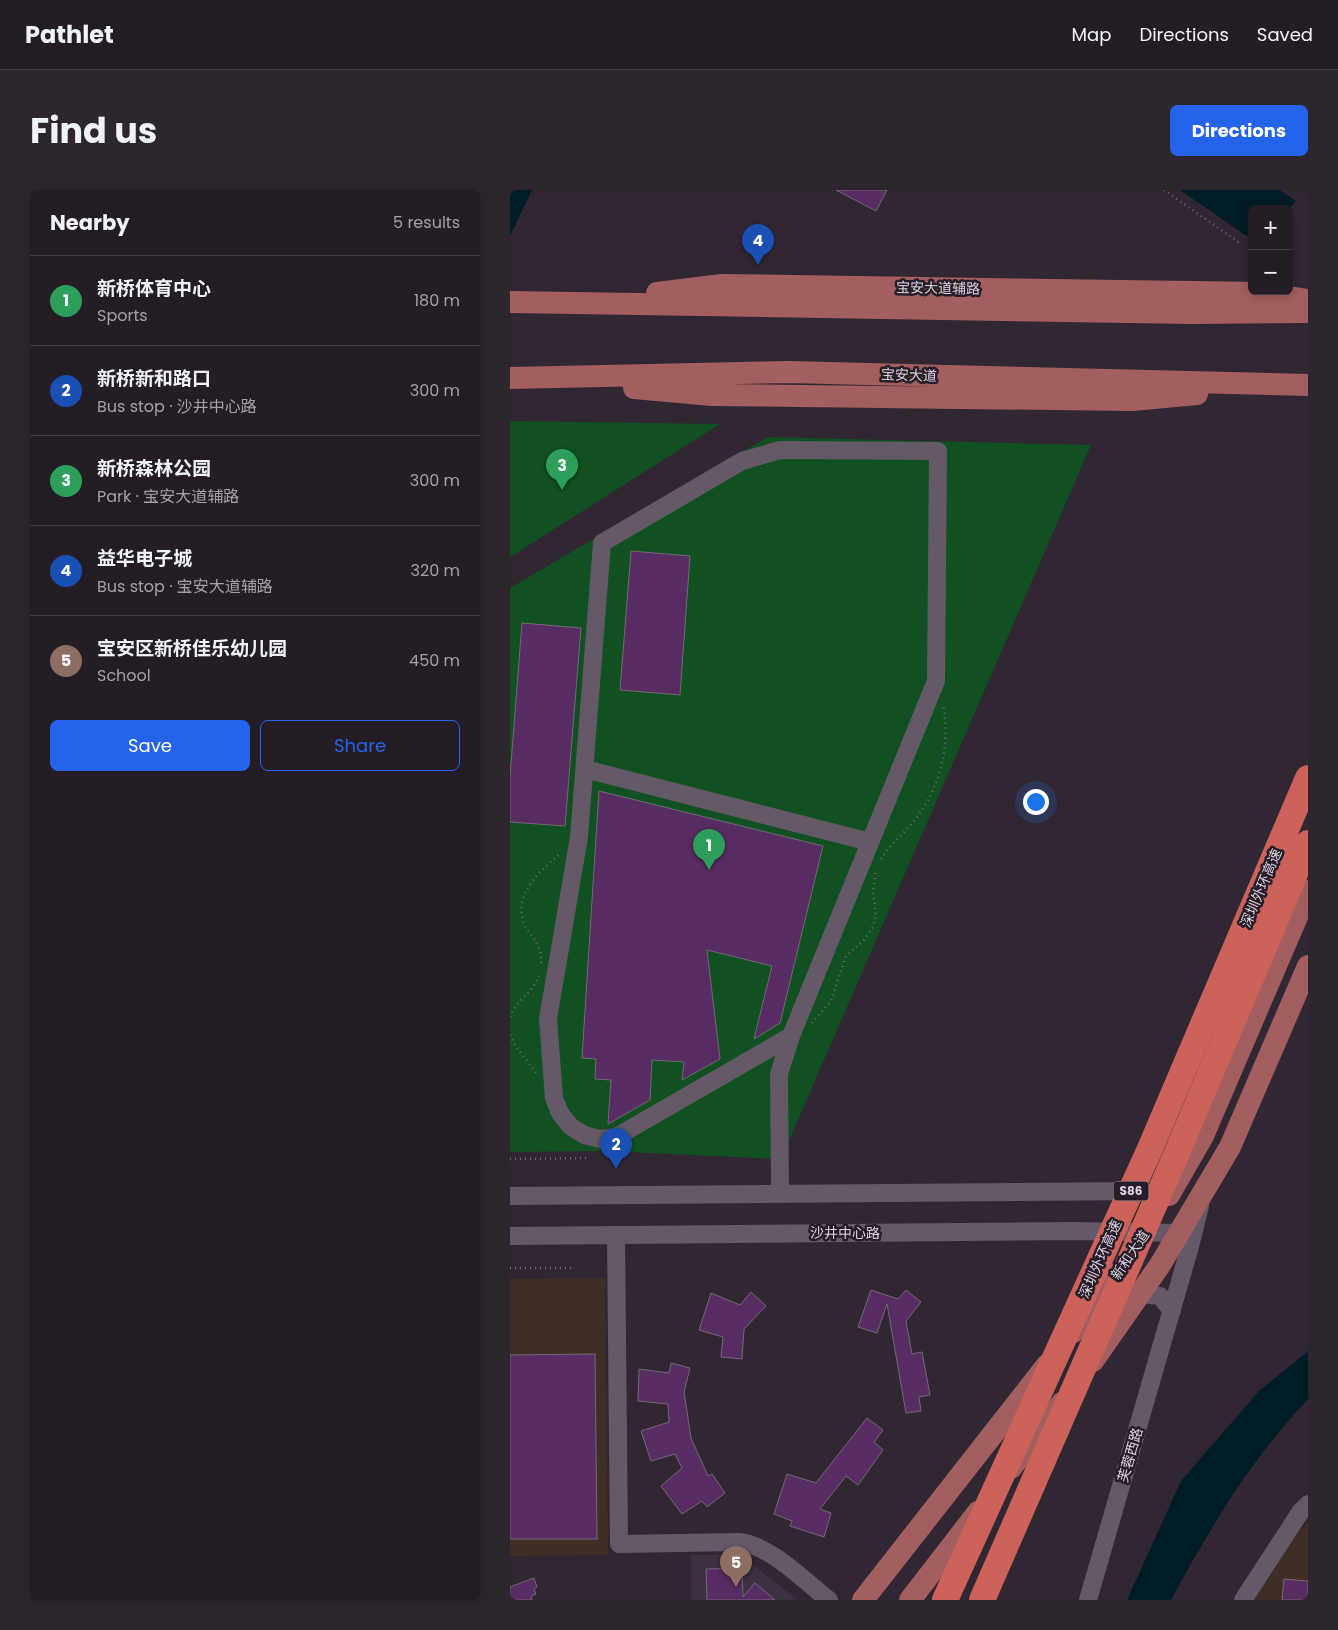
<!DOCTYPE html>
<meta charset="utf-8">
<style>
:root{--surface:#251d26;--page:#2d262e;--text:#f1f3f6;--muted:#a3a2a7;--line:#423b43;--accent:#2563eb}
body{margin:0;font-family:Poppins,"Noto Sans SC",sans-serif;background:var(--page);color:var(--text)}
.controls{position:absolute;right:15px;top:15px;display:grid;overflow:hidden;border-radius:8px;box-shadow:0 2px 8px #0003}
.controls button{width:45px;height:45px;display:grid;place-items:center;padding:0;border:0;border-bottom:1px solid var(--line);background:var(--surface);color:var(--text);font:25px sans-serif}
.you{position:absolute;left:525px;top:611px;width:18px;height:18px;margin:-12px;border:4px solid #fff;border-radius:50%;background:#1a73e8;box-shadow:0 0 0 8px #1a73e833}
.badge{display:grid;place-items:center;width:32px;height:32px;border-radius:50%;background:var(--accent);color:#fff;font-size:16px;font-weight:700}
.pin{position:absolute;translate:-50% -41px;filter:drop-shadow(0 1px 2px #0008)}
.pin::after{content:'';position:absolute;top:26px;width:18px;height:15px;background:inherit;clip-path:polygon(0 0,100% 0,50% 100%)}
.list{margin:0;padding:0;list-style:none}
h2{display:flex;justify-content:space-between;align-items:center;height:65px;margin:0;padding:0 20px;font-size:21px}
h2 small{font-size:16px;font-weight:400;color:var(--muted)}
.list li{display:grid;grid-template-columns:32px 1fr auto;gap:15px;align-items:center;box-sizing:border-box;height:90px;padding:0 20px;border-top:1px solid var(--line)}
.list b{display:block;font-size:19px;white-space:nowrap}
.list p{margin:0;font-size:16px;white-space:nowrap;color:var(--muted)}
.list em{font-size:16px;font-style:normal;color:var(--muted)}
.actions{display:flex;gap:10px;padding:15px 20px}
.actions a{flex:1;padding:11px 0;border:1px solid var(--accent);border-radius:8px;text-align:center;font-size:18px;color:var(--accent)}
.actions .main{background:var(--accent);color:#fff}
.map{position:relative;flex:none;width:798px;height:1410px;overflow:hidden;border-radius:8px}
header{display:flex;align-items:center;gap:30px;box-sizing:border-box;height:70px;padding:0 25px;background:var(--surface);border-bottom:1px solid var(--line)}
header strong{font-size:24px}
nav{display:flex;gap:28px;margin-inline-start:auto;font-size:18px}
.intro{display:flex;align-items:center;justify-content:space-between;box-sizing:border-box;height:120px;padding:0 30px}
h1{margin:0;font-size:35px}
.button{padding:12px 22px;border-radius:8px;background:var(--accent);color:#fff;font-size:18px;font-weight:700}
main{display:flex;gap:30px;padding:0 30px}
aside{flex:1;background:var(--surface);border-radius:8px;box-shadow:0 2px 8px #0003}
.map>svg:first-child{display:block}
.industrial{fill:#3f2e25}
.education{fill:#3b3140}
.green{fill:#115020}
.water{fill:#001c26}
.building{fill:#572c62;stroke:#746876}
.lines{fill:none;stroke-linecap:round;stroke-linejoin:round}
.path{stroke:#6f6771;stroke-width:2.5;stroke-dasharray:1 4;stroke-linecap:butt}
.minor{stroke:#645967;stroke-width:18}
.major{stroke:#a35e5f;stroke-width:22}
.highway{stroke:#cd625a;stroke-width:26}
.labels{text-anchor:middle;stroke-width:5;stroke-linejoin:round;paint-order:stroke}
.shield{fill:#271d29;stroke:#a69ea7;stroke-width:1}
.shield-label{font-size:12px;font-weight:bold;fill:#dcd5dd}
.street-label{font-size:14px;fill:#dcd5dd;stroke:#271d29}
</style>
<header>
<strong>Pathlet</strong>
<nav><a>Map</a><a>Directions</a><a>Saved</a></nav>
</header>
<div class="intro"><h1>Find us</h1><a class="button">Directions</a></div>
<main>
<aside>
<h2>Nearby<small>5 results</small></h2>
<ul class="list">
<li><span class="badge" style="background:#2e9e5b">1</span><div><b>新桥体育中心</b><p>Sports</p></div><em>180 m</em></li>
<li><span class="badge" style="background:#1a4fb4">2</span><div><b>新桥新和路口</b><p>Bus stop · 沙井中心路</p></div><em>300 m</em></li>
<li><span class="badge" style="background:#2e9e5b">3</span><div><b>新桥森林公园</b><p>Park · 宝安大道辅路</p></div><em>300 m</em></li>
<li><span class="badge" style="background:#1a4fb4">4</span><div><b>益华电子城</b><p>Bus stop · 宝安大道辅路</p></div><em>320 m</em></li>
<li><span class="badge" style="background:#8d6e63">5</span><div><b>宝安区新桥佳乐幼儿园</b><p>School</p></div><em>450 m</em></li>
</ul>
<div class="actions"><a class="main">Save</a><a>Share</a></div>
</aside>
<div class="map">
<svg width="798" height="1410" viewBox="0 0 798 1410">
<rect width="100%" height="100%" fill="#312733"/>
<path class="industrial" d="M 95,1088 L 98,1365 L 0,1366 L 0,1089 Z
M 798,1332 L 798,1410 L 740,1410 L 781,1352 Z"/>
<path class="education" d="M 181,1365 L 230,1365 L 288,1410 L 181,1410 Z"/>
<path class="green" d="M 0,231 L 210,234 L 0,367 Z
M 258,247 L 581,255 L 271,969 L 93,961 L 0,962 L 0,398 Z"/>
<path class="water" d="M 0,0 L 22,0 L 0,46 Z
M 670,0 L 770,0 L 786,11 L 779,19 L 742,19 L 742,46 L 735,45 Z
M 798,1161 L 798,1209 C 741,1269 700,1338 661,1410 L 617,1410 L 671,1291 L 749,1201 Z"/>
<path class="building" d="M 326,0 L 377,0 L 366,21 Z
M 121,361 L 180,366 L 170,505 L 110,500 Z
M 12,433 L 71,438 L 55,636 L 0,632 L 0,587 Z
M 89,601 L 313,656 L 270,833 L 244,849 L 262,776 L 197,760 L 210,869 L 172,890 L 174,872 L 142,870 L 140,910 L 98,934 L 101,890 L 85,889 L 86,869 L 72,868 Z
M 361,1100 L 388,1109 L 396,1100 L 411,1112 L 396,1131 L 402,1164 L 412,1162 L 420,1205 L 409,1207 L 411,1221 L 396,1223 L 377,1114 L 367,1143 L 348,1137 Z
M 241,1102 L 256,1116 L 234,1139 L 232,1169 L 211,1167 L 213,1147 L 189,1140 L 201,1103 L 230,1115 Z
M 85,1164 L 87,1349 L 0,1349 L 0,1165 Z
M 161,1173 L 180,1178 L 174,1202 L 181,1248 L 198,1286 L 202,1284 L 215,1303 L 197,1317 L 192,1311 L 172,1324 L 151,1296 L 172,1278 L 165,1264 L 141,1271 L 131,1241 L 159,1232 L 158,1214 L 128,1211 L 129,1179 L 159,1183 Z
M 357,1228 L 373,1240 L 364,1252 L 373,1260 L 348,1295 L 336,1286 L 310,1319 L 321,1323 L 314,1347 L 280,1336 L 282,1331 L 264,1324 L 277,1284 L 306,1293 Z
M 232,1378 L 233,1407 L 245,1393 L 265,1410 L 197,1410 L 196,1379 Z
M 24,1388 L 27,1397 L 24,1399 L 26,1404 L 21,1406 L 22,1410 L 0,1410 L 0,1397 Z
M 774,1389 L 798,1391 L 798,1410 L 772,1410 Z"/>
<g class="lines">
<path class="path" d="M 654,0 L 730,53
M 371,669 C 380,654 393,645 404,631 C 430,599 441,555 433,514
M 31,773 C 32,759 25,749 16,738 C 0,706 29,682 51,663
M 0,827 C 6,810 23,803 29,786
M 302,833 L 321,811 L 336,766 L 355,749 L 363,737 L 366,724 L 363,700 L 366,681
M 0,845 L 5,855 L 27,884
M 0,969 L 78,968
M 0,1078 L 63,1078"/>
<path class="minor" d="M 270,260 L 428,261 L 426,491 L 281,846 L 106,947 L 90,949 L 74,945 L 60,936 L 50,923 L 44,908 L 38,829 L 69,647 L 92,353 L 232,271 Z
M 75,579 L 360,652
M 270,1003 L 269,884 L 281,846
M 0,1006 L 631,1001
M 106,1045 L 109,1354 L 229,1352 C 260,1355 294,1391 319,1410
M 0,1046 L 564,1041 L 670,1043
M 631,1104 L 650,1106 L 662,1121
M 578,1410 L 679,1060 L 690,1016
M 733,1410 L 791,1321 L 798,1314"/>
<path class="major" d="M 147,103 L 212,95 L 682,102 L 750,103 L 798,110
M 0,112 L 682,123 L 798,122
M 0,188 L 279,182 L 798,195
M 124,198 L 202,205 L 622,210 L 687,204
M 659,1005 L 693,946 L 798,701
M 563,1142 L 607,1084
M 583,1171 L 650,1075 L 720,957 L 798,776
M 501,1278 L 552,1213
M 353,1410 L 537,1175
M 400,1410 L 468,1322"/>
<path class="highway" d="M 435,1410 L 639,961 L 798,588
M 472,1410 L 663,972 L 798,653"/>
</g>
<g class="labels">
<rect class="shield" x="603.5" y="991.5" width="35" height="19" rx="4"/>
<g class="shield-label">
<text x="621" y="1005">S86</text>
</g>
<g class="street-label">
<text transform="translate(428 98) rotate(1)" y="5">宝安大道辅路</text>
<text transform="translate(399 185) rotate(2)" y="5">宝安大道</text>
<text transform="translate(751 698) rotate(-67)" y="5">深圳外环高速</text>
<text x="335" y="1048">沙井中心路</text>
<text transform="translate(620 1065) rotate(-56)" y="5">新和大道</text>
<text transform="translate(590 1069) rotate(-66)" y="5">深圳外环高速</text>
<text transform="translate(620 1265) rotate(-74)" y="5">芙蓉西路</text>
</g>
</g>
</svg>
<div class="controls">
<button>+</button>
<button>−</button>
</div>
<div class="you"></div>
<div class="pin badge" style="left:199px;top:680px;background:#2e9e5b">1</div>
<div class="pin badge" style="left:106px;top:979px;background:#1a4fb4">2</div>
<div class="pin badge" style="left:52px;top:300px;background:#2e9e5b">3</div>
<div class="pin badge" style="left:248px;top:75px;background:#1a4fb4">4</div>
<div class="pin badge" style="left:226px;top:1397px;background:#8d6e63">5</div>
</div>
</main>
